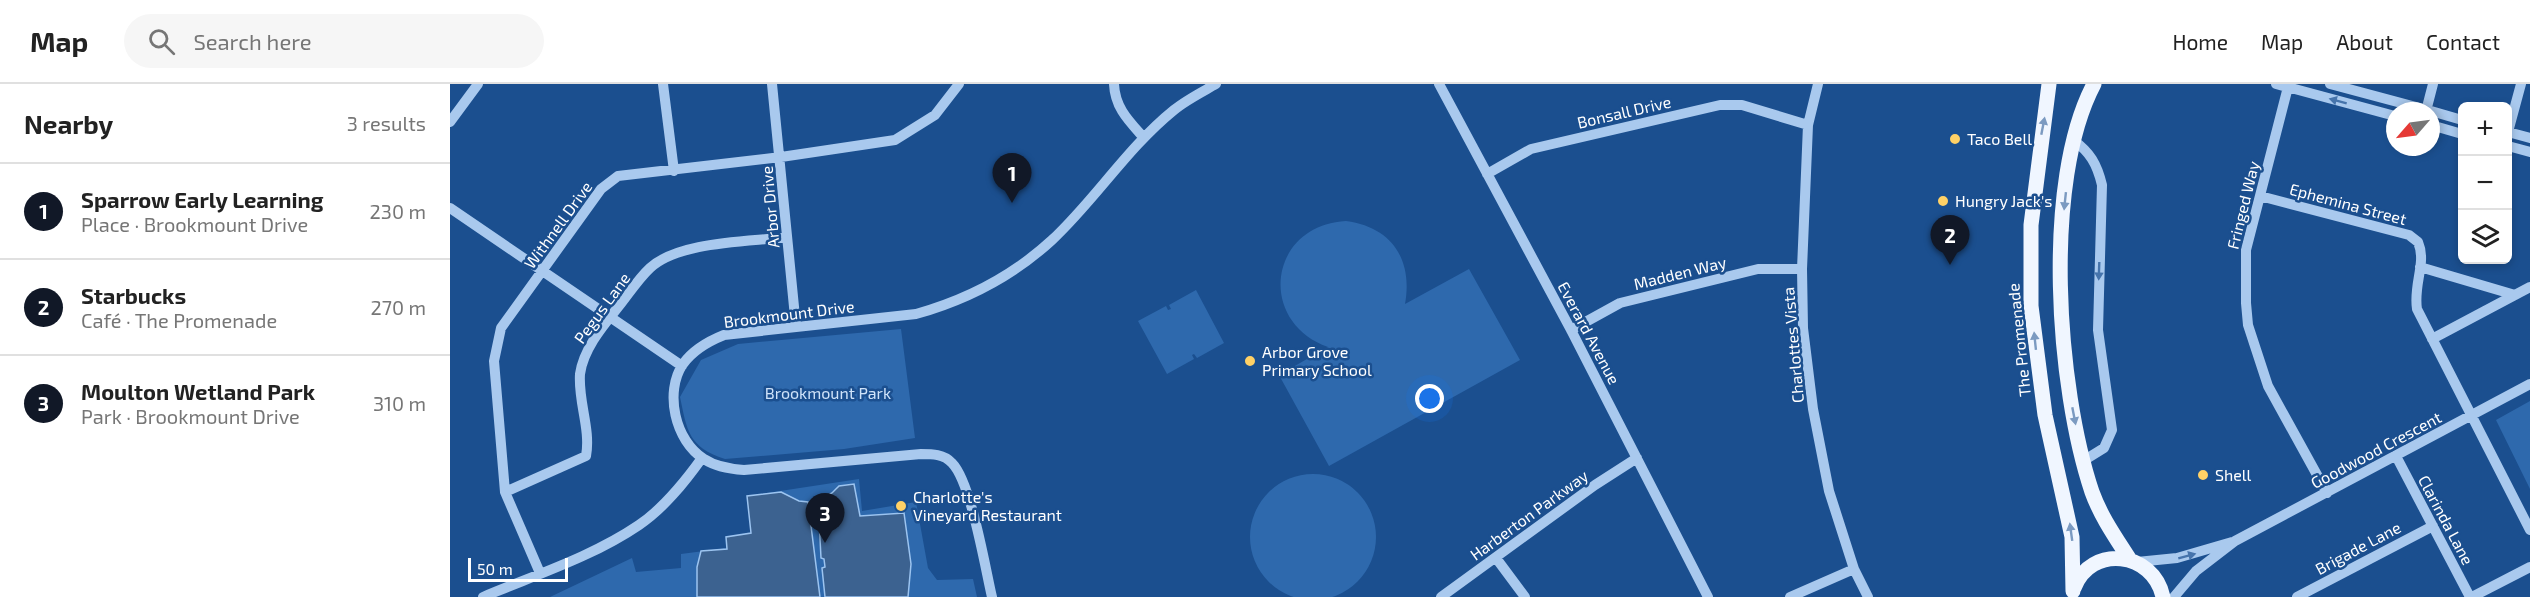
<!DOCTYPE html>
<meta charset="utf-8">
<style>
:root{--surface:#fff;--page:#f6f6f6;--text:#222;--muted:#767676;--line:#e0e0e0;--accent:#111827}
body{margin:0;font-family:"Exo 2",sans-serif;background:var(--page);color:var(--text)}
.controls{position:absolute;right:18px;top:18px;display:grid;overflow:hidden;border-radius:9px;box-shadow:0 3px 9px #0003}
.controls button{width:54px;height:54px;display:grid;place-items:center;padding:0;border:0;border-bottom:2px solid var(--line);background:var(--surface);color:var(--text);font:30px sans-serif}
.compass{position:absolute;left:1936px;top:18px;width:54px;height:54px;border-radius:50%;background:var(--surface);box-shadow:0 3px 9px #0003;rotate:242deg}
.scale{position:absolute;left:18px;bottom:15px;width:100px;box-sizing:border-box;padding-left:6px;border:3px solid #fff;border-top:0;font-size:16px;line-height:21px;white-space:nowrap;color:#fff;-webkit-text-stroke:4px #1b4f8f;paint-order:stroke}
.you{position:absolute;left:980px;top:315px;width:21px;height:21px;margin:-15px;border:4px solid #fff;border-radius:50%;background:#1a73e8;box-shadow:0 0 0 9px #1a73e833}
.badge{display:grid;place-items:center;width:39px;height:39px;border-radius:50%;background:var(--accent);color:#fff;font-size:20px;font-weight:700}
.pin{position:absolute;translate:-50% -50px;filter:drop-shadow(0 2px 3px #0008)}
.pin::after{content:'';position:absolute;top:32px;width:21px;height:18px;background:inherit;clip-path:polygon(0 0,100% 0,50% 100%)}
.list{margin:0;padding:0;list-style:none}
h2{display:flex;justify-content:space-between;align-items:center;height:78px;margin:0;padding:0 24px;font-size:26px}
h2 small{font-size:20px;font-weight:400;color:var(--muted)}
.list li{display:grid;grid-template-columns:39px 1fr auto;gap:18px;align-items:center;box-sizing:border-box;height:96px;padding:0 24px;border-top:2px solid var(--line)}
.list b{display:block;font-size:22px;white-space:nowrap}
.list p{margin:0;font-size:20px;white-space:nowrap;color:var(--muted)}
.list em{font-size:20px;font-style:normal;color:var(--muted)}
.icon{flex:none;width:33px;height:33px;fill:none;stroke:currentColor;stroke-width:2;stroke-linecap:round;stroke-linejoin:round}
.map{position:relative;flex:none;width:2080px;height:513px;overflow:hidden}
header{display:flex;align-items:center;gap:36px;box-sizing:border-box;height:84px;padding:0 30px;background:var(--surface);border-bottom:2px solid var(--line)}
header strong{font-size:28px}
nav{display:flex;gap:33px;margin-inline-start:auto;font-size:21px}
.search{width:420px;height:54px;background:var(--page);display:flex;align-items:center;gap:15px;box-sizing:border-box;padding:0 21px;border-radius:33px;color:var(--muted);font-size:22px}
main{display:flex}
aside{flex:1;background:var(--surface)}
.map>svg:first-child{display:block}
.green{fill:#2e69ad}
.water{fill:#3c6290;stroke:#9cc4f0;stroke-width:1.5}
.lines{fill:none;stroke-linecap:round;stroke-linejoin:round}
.minor{stroke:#a9c9ee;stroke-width:10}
.major{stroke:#f0f6ff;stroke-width:15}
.oneway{fill:#4674ac}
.oneway2{fill:#7b9ac1}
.poi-dot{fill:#ffd166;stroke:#1b4f8f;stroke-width:2}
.labels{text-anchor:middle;stroke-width:5;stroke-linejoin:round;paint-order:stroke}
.street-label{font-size:16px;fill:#fff;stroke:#1b4f8f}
.poi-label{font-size:16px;fill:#fff;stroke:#1b4f8f;text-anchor:start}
.park-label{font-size:16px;fill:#cfe3fa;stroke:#1b4f8f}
</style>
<header>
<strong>Map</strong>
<div class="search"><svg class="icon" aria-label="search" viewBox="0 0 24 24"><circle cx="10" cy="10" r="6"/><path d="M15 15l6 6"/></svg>Search here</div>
<nav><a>Home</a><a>Map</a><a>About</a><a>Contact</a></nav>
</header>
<main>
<aside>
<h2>Nearby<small>3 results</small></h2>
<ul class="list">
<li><span class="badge">1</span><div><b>Sparrow Early Learning</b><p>Place · Brookmount Drive</p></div><em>230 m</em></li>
<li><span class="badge">2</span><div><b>Starbucks</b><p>Café · The Promenade</p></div><em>270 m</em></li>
<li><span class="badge">3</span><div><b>Moulton Wetland Park</b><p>Park · Brookmount Drive</p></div><em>310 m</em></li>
</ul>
</aside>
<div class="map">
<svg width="2080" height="513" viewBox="0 0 2080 513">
<rect width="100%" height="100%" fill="#1b4f8f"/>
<path class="green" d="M 896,137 C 942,143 963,176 955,220 L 1019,185 L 1070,276 L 879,382 L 829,291 L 878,263 C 806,237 819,141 896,137 Z
M 746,206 L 774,259 L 747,274 L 744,270 L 742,271 L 744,275 L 717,290 L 688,237 L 716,222 L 718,226 L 721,225 L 719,221 Z
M 451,245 L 465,354 L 394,365 L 275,375 C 238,363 237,346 230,313 L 251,276 L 288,260 Z
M 2080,317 L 2080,405 L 2046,336 Z
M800 453a63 63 0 1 1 126 0a63 63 0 1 1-126 0Z
M 409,395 L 412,427 L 466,418 L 478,484 L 487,496 L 523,495 L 527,513 L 100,513 L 182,474 L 186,488 L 231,484 L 231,470 L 277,464 L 276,453 L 301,449 L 297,412 Z"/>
<path class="water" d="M 404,400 L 410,432 L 454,429 L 461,480 L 458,513 L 375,513 L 372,484 L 375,483 L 374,475 L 371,474 L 368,416 L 382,409 L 389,402 Z
M 331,408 L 349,417 L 358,418 L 370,513 L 247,513 L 247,483 L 251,467 L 277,465 L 276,453 L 301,449 L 297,412 Z"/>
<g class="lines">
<path class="minor" d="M 213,0 L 224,87
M 322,0 L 346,243
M 664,0 C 665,24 679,37 694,54
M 989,0 L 1121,246 L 1258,513
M 1368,0 L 1358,41 L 1352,185 L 1353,244 L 1363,325 L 1379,407 L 1404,485 L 1418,513
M 1826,0 L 1945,32
M 1880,0 L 1981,27
M 1838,3 L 1796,166 L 1796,219 L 1798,241 L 1818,302 L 1877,409
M 1976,27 L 1983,0
M 1981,27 L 2012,36
M 0,38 L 28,0
M 1981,41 L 2012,50
M 2058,48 L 2071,0
M 2058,48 L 2080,54
M 1623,56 C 1640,68 1647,80 1652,101 L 1648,246 L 1662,346 L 1654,364 L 1633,377
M 2058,62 L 2080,68
M 1037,90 L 1081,65 L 1270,21 L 1292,21 L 1358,41
M 1810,112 L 1959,151 L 1968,158 C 1977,179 1963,200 1967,225 L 2080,446
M 0,124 L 232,282
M 1970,183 L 2065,211
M 1121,246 L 1170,219 L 1308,185 L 1352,185
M 1982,255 L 2080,203
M 1946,372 L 2020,513
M 55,408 L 136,372 C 141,345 128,318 130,290 C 133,267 151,244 165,227 C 177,213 187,196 200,184 C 229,157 299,158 337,153
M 1046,474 L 1075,513
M 1687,478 L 1727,474 L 1782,458
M 90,489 L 55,408 L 44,277 L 51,244 L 151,105 L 168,92 L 331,73 L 445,56 L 485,31 L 509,0
M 33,513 C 85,491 142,473 189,441 C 214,424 234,399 252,374
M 542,513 C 535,483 521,398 502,379 C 494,370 482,370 471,370 L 294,386 C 280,385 266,383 254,375 C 225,357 214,308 233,280 C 243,266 259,257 274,251 L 466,230 C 516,216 564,191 602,156 C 645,116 677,64 724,26 C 736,16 752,8 766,0
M 991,513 L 1145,401 L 1187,374
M 1340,513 L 1404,485
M 1724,513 L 1746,487 L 1785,457 L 2080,300
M 1847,513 L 1983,442
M 2022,513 L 2080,483"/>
<path class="major" d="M 1599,0 L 1581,141 L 1581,222 L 1595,331 L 1622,453 L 1623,507
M 1644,0 C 1592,98 1607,304 1642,408 C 1651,433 1666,454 1680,476
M 1624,504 C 1641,460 1703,467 1713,513"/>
</g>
<defs><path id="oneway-solid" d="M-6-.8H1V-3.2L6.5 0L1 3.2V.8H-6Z" transform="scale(1.5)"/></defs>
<g class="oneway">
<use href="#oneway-solid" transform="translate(1888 17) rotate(-165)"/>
<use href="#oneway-solid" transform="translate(1649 187) rotate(92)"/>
<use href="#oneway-solid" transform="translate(1737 472) rotate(-15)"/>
</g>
<g class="oneway2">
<use href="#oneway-solid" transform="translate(1593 42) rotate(-79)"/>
<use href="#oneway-solid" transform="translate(1615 117) rotate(96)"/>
<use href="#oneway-solid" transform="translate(1585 257) rotate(-96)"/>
<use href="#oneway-solid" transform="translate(1624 332) rotate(79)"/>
<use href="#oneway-solid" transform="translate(1621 448) rotate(-98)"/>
</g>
<g class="poi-dot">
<circle cx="1505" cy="55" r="6"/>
<circle cx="1493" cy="117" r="6"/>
<circle cx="800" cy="277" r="6"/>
<circle cx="1753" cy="391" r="6"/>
<circle cx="451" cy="422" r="6"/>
</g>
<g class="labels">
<g class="street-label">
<text transform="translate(1174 28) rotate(-13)" y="6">Bonsall Drive</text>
<text transform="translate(1898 120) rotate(15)" y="6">Ephemina Street</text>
<text transform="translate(1793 121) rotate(-76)" y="6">Fringed Way</text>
<text transform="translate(320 123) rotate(-95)" y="6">Arbor Drive</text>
<text transform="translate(108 141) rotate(-54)" y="6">Withnell Drive</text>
<text transform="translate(1230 189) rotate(-14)" y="6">Madden Way</text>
<text transform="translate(152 224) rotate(-54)" y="6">Pegus Lane</text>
<text transform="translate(339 230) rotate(-7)" y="6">Brookmount Drive</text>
<text transform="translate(1139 249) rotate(62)" y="6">Everard Avenue</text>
<text transform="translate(1569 256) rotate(-96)" y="6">The Promenade</text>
<text transform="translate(1343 261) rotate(-95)" y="6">Charlottes Vista</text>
<text transform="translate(1926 366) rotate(-28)" y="6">Goodwood Crescent</text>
<text transform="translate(1079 431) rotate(-36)" y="6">Harberton Parkway</text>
<text transform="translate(1996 436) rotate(62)" y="6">Clarinda Lane</text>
<text transform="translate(1908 464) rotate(-28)" y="6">Brigade Lane</text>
</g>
<g class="poi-label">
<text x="1517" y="61">Taco Bell</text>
<text x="1505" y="123">Hungry Jack's</text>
<text x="812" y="274">Arbor Grove<tspan x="812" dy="18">Primary School</tspan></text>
<text x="1765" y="397">Shell</text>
<text x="463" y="419">Charlotte's<tspan x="463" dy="18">Vineyard Restaurant</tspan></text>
</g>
<g class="park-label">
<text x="378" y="315">Brookmount Park</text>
</g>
</g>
</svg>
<div class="controls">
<button>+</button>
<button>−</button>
<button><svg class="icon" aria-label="layers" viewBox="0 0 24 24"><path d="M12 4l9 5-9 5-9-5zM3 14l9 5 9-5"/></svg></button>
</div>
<svg class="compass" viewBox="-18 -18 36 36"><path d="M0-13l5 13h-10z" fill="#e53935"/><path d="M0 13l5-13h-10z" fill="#767676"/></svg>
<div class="scale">50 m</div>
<div class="you"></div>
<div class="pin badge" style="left:562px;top:119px">1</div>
<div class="pin badge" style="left:1500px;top:181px">2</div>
<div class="pin badge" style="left:375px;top:459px">3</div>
</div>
</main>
